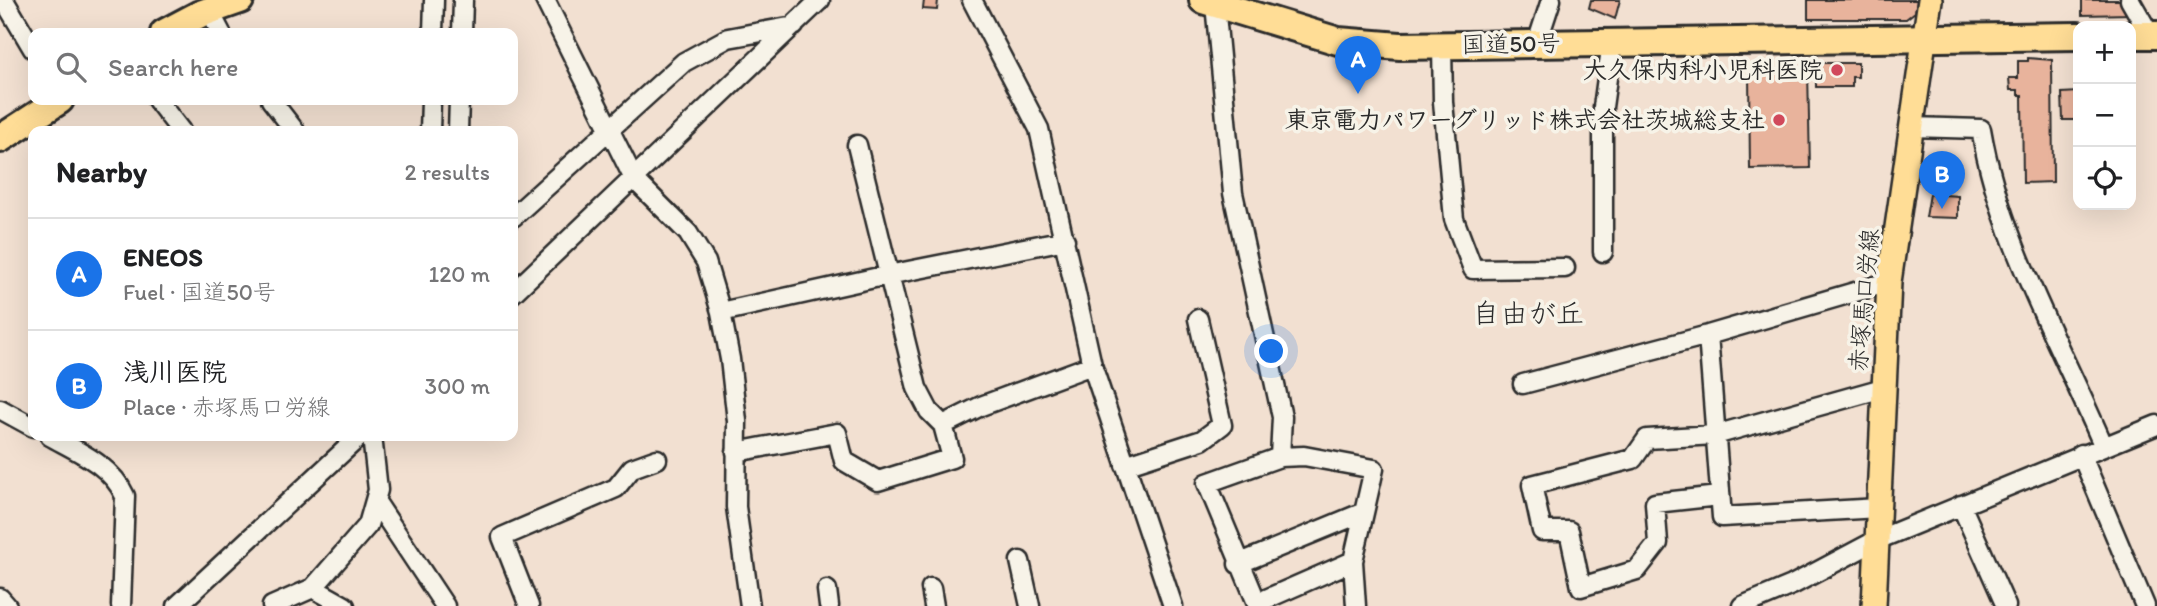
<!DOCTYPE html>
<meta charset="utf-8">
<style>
:root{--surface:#fff;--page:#f6f6f6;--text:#202124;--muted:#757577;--line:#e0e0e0;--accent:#1a73e8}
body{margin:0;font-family:Itim,"Klee One",sans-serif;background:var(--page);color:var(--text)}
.controls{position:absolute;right:21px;top:21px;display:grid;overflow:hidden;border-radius:14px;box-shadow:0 7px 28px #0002}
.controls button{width:63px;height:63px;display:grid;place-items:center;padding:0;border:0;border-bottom:2px solid var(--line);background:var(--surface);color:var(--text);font:35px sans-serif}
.you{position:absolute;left:1272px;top:352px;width:24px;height:24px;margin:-18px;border:5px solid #fff;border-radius:50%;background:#1a73e8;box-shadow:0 0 0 10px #1a73e833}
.badge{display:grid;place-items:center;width:46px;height:46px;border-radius:50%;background:var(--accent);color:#fff;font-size:23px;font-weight:700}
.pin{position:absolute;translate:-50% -58px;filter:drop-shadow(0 2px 4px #0008)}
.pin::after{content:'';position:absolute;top:37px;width:24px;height:21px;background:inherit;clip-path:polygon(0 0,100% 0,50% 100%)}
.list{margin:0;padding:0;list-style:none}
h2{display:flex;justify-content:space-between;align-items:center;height:91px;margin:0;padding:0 28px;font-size:30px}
h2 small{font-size:23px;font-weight:400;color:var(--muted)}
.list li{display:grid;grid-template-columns:46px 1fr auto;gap:21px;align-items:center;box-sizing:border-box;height:112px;padding:0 28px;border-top:2px solid var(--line)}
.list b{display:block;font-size:26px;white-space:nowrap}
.list p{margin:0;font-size:23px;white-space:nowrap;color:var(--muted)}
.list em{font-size:23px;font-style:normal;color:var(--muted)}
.icon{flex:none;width:38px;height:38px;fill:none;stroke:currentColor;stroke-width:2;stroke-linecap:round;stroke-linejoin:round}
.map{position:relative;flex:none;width:2157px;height:606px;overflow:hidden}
.search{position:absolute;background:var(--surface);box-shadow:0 7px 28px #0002;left:28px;top:28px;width:490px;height:77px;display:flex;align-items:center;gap:18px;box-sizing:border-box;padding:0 24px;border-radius:14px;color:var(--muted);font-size:26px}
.panel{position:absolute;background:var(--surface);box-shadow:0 7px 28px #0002;left:28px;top:126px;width:490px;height:315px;border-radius:14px}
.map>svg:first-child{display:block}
.building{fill:#e8b39c;stroke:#2b2b2b;stroke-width:2}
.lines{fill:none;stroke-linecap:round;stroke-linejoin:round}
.minor-casing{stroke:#2b2b2b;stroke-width:23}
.major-casing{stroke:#2b2b2b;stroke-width:28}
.highway-casing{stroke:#2b2b2b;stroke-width:32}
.minor{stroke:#f7f3e8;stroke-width:18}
.major{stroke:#ffdd96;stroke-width:23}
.highway{stroke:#ffdd96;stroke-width:26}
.poi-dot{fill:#d1495b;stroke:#f7f3e8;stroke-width:2.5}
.labels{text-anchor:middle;stroke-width:7;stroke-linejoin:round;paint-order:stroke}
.street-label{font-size:24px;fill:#2b2b2b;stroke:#f7f3e8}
.poi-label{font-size:24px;font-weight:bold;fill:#2b2b2b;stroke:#f7f3e8;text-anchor:end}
.quarter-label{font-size:28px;fill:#2b2b2b;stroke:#f7f3e8}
</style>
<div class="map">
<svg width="2157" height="606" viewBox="0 0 2157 606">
<rect width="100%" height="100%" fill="#f2e0d1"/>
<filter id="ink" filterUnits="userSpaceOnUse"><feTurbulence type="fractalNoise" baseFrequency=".0143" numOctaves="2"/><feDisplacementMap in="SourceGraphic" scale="14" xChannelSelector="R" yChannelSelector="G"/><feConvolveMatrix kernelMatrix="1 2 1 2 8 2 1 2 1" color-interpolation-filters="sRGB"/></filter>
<g filter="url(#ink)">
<path class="building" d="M 924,0 L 938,0 L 937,10 L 923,9 Z
M 1591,0 L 1620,0 L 1615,19 L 1589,8 Z
M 1808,0 L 1917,0 L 1915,12 L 1906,19 L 1808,19 Z
M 2082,0 L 2123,0 L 2131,14 L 2082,15 Z
M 2028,58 L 2052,60 L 2053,182 L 2023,183 L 2022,95 L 2018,95 L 2018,90 L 2010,90 L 2009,78 L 2018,78 L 2018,61 L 2028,61 Z
M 1816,63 L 1858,63 L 1858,77 L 1852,77 L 1852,87 L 1816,87 Z
M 1808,70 L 1810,168 L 1750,169 L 1749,72 Z
M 2078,92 L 2078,120 L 2063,120 L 2062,93 Z
M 1930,194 L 1958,196 L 1958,218 L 1926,217 Z"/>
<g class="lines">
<defs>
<path id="minor" d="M 4,0 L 33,49
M 545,0 L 634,179 L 688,233 L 706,262 L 721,312 L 730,359 L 737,421 L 736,507 L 750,606
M 972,0 L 1039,129 L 1092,365 L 1173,606
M 2130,0 L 2150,35
M 1215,4 L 1233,193 L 1282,417 L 1280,457 L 1207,483 L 1257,603 L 1353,561 L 1374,469 L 1304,456 L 1280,457
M 209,10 L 221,33
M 433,33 L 434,0
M 462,33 L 463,0
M 1537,43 L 1551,0
M 1442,46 L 1443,102 L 1454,219 L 1473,269 L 1565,268
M 157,100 L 181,131
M 271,100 L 295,131
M 1911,127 L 1981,129 C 2000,241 2059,341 2103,445
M 430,131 L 431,100
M 458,131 L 459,100
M 857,145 L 917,388 L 929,411 L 943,425
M 513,217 L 684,62 L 728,38 L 794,26
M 1603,252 L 1603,107 L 1612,42
M 513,293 L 820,0
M 721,312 L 888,275 L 1065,240
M 1708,335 L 1722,517 L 1879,508
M 1523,384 L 1708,335 L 1889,282
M 0,409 L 33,427
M 50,436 C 79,452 111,465 125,496 L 121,606
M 736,452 L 837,433 L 844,461 L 878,481 L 952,458 L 943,425 L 981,406 L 1092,365
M 2081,454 L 2145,606
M 1125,465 L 1202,440 L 1222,425 L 1198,319
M 1719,496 L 1655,503 L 1658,543 L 1637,570 L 1581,587 L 1569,531 L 1542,531 L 1532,485 L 1633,459 L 1647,439 L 1715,435 L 1883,388
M 376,502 L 445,606
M 1961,505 L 2006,606
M 1020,561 L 1030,606
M 1353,561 L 1356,606
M 1238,564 L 1364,512
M 313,588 L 345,606
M 931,588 L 934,606
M 827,590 L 829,606
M 0,598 L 7,606
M 177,606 L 360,436
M 272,606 L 313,588 L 368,525 L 378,490 L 372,436
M 529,606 L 502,537 L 616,488 L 632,468 L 657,459
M 1742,606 L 1792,585 L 1877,540 L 2157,425"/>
<path id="major" d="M 1874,606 L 1889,282 L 1930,0"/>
<path id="highway" d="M 1203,0 L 1338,41 L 1400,46 L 2078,36
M 164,33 L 200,14 L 240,0
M 2131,35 L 2157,35
M 0,139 L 60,100"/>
</defs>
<use href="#minor" class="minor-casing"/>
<use href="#major" class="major-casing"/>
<use href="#highway" class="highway-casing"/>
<use href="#minor" class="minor"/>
<use href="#major" class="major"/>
<use href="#highway" class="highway"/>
</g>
</g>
<g class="poi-dot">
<circle cx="1837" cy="70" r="7"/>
<circle cx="1779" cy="120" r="7"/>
</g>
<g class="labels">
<g class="street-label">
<text transform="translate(1511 44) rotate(-1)" y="8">国道50号</text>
<text transform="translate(1864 300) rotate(-85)" y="8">赤塚馬口労線</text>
</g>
<g class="poi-label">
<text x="1823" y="78">大久保内科小児科医院</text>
<text x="1765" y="128">東京電力パワーグリッド株式会社茨城総支社</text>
</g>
<g class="quarter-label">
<text x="1528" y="323">自由が丘</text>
</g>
</g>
</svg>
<div class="controls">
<button>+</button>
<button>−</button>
<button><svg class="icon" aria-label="locate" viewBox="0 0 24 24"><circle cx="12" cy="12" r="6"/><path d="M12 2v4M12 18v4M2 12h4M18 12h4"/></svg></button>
</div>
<div class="you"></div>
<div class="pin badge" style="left:1358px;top:94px">A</div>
<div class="pin badge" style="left:1942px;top:209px">B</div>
<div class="search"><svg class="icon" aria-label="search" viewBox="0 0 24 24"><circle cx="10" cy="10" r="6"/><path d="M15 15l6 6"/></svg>Search here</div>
<section class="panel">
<h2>Nearby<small>2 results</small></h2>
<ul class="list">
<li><span class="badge">A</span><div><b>ENEOS</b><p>Fuel · 国道50号</p></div><em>120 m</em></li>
<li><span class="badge">B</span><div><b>浅川医院</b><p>Place · 赤塚馬口労線</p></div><em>300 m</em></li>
</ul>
</section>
</div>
